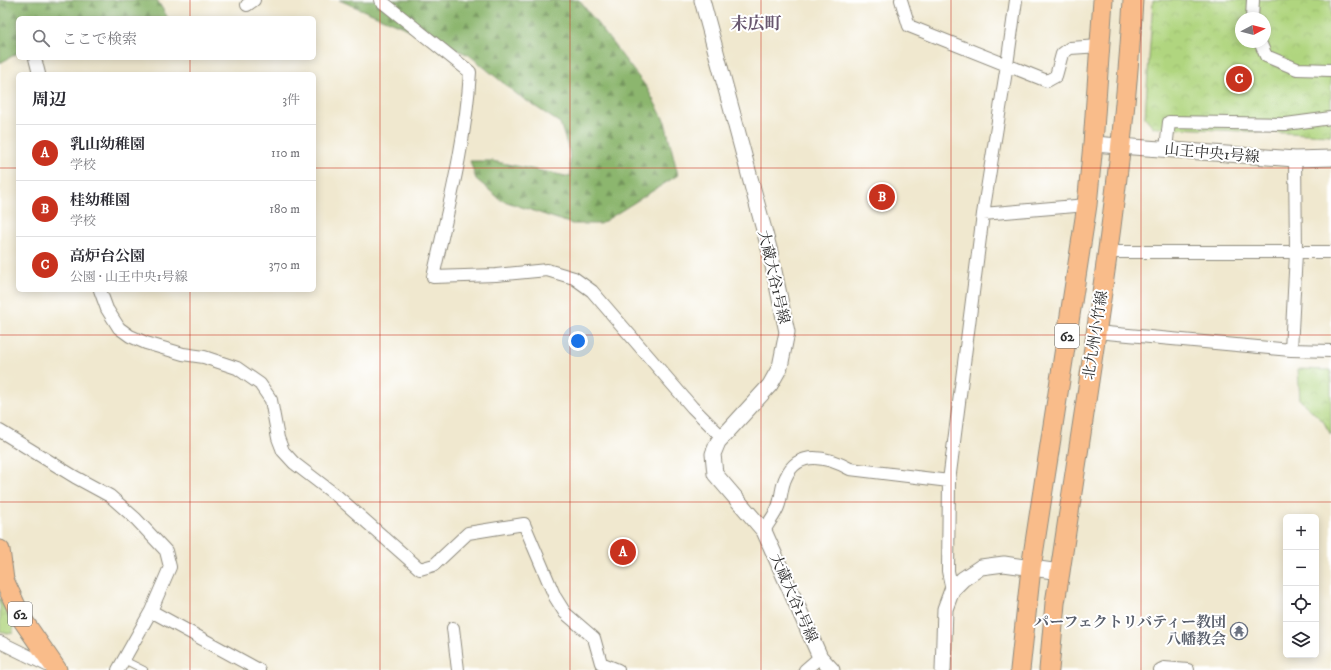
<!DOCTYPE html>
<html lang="ja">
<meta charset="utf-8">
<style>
:root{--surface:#fff;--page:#f7f7f7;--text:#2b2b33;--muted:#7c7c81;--line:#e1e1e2;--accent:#c8321e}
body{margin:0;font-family:"IM FELL DW Pica","Noto Serif JP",serif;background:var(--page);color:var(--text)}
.controls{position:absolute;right:12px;bottom:12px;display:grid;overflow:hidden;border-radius:6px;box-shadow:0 2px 10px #0003}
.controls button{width:36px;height:36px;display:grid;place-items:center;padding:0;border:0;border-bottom:1px solid var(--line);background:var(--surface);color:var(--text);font:20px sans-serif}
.compass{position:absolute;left:1235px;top:12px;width:36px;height:36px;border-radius:50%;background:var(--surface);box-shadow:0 2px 10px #0003;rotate:83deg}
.you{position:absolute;left:578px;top:341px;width:14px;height:14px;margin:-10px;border:3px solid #fff;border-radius:50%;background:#1a73e8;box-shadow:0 0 0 6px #1a73e833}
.badge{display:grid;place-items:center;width:26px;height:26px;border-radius:50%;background:var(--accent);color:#fff;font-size:13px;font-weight:700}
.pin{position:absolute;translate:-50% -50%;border:2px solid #fff;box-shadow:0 1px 4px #0006}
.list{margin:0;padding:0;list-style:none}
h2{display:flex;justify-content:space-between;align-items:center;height:52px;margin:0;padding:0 16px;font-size:17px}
h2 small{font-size:13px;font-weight:400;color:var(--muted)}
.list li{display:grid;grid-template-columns:26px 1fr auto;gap:12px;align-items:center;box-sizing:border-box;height:56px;padding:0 16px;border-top:1px solid var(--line)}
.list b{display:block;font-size:15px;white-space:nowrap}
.list p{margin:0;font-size:13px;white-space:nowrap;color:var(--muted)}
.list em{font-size:13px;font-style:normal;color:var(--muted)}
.icon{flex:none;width:22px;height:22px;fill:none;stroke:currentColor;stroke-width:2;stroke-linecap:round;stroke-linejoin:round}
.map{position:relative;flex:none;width:1331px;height:670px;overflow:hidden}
.search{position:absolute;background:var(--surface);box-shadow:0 2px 10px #0003;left:16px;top:16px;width:300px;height:44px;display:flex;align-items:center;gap:10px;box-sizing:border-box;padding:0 14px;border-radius:6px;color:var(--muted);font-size:15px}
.panel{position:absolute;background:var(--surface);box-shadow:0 2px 10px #0003;left:16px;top:72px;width:300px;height:220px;border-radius:6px}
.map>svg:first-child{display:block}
.forest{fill:url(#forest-firs);stroke:#5c704c}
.park{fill:url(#park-crowns);stroke:#6e8055;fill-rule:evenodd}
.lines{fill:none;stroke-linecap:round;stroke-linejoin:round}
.service-casing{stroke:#8e8a7d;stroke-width:8}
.minor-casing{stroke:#8e8a7d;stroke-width:14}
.tertiary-casing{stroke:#8e8a7d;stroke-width:17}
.primary-casing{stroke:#8e8a7d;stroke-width:21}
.service{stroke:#fff;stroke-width:6}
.minor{stroke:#fff;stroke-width:12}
.tertiary{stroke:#fff;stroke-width:15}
.primary{stroke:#f9bc8a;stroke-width:19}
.grid{fill:none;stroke:#c8321e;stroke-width:1;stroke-opacity:0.55}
.labels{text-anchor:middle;stroke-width:4;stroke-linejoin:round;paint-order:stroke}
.shield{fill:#fff;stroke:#6b6b6b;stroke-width:1}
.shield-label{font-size:14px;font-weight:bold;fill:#2b2b2b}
.street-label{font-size:15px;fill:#2b2b2b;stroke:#fff}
.worship-label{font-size:15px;font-weight:bold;fill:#5b616d;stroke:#fff;text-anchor:end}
.quarter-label{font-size:17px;font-weight:bold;fill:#68576f;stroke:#fff}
</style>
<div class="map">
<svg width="1331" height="670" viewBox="0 0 1331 670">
<defs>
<pattern id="forest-firs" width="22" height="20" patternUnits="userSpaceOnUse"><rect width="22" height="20" fill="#8cb66e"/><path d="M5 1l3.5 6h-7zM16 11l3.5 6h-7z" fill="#73945b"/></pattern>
<pattern id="park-crowns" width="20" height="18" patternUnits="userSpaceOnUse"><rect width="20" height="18" fill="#b0d57f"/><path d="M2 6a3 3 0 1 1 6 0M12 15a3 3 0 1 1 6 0" fill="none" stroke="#98b76e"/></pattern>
</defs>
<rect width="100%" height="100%" fill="#fff"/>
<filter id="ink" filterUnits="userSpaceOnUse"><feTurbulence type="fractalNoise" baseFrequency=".025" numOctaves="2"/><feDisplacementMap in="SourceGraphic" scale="8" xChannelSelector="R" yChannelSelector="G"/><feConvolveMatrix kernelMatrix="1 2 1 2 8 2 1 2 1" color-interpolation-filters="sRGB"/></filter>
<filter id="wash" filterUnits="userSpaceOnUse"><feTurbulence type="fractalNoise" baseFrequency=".012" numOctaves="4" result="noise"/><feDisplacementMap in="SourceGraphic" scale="16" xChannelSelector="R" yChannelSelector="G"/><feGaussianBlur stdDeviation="0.9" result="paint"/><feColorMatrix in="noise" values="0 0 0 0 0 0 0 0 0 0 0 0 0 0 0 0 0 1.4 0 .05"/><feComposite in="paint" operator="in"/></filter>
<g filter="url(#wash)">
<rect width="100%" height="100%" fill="#f0e8cf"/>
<path class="forest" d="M 0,0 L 157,0 L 168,18 L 18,18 L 18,53 L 0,63 Z
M 339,0 L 579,0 L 647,88 L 665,122 L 678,175 L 600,224 L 572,224 L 501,200 L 476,179 L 470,161 L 492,161 L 571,177 L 569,151 L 560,123 L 518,95 L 469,55 Z"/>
<path class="park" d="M 1153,0 L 1331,0 L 1331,135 L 1153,127 L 1145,117 ZM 1241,18 L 1265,18 L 1265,42 L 1241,42 Z
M 1298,369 L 1331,370 L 1331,435 L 1323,421 L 1300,400 Z
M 0,598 L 13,625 L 13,633 L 7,634 L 0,631 Z"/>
</g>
<g filter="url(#ink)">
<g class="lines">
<defs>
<path id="service" d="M 124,660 L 144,670"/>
<path id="minor" d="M 380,0 L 470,72 C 466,141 448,210 433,277 L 496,275 L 547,270 L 574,278 L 592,291 L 692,407 L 722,437
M 901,0 L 909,26 L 1047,81 L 1056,76 L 1062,54 L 1070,48 L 1100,46
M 247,5 L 254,0
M 1252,18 L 1253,0
M 1260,42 L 1266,56 L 1297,69 L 1331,70
M 35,58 L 39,74
M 1166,149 L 1169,122 L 1286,124 L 1331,118
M 983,214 L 1087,205
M 1108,252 L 1331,252
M 100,290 L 107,309 L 119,328 L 130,336 L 146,343 L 183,354 L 204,357 L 237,368 L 260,384 L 271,400 L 278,438 L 283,451 L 294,463 L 337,496 L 420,569 L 434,565 L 468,533 L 524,524 L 555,597 L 565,613 L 594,638 L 601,663 L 618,670
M 1096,332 L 1291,350 L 1331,351
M 1291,350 L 1296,253 L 1295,159
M 0,431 L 75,477 L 110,496 L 136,519 L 166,551 L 170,567 L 151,611
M 764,531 C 768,523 775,515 778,507 C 782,497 781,486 786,477 C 798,449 828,457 850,469 L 949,481
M 952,590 L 948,571 L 949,481 L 983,214 L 1007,65 L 1016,0
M 453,628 L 458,670
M 0,642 L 55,669
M 118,670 L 151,611 L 259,670
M 805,670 L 820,657
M 1160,670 L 1164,668 L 1188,670"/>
<path id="tertiary" d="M 702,0 L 770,252 L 787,332 L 780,367 L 770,385 L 718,442 L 713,454 L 715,474 L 764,531 L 820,657 L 832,670
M 1093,144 L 1295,159 L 1331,158
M 943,670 L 945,609 L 952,590 L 963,579 L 981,567 L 1004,564 L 1060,572"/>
<path id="primary" d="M 0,550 L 4,580 L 22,619 L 57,670
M 1020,670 L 1031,568 L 1087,205 L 1093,144 L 1103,0
M 1049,670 L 1055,603 L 1060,572 C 1088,382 1122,192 1133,0"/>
</defs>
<use href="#service" class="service-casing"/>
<use href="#minor" class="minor-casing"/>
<use href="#tertiary" class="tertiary-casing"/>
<use href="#primary" class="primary-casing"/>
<use href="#service" class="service"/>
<use href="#minor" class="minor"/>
<use href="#tertiary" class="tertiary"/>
<use href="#primary" class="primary"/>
</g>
</g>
<path class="grid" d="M 190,0 L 190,18M 380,0 L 380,670M 570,0 L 570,670M 761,0 L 761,670M 951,0 L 951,670M 1141,0 L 1141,670M 190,58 L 190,74M 0,168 L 18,168M 314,168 L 1331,168M 190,290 L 190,670M 0,335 L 1331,335M 0,502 L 1331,502"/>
<defs>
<symbol id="temple-ring" viewBox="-11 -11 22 22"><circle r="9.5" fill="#fff" stroke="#6b7280" stroke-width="1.5"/><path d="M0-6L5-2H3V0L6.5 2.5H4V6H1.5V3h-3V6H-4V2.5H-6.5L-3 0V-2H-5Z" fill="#6b7280"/></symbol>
</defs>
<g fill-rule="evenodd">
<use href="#temple-ring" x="1229" y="621" width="20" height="20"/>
</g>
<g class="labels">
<g class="shield">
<rect x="1055" y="324" width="24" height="24" rx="3"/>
<rect x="8" y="602" width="24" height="24" rx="3"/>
</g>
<g class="shield-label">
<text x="1067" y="341">62</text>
<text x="20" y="619">62</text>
</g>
<g class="street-label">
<text transform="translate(1212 153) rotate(5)" y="5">山王中央1号線</text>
<text transform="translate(774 277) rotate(77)" y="5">大蔵大谷1号線</text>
<text transform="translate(1095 335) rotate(-81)" y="5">北九州小竹線</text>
<text transform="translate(794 598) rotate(66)" y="5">大蔵大谷1号線</text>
</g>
<g class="worship-label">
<text x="1226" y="627">パーフェクトリバティー教団<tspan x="1226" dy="17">八幡教会</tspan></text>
</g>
<g class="quarter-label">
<text x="756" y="29">末広町</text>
</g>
</g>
</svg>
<div class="controls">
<button>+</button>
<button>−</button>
<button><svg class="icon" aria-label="locate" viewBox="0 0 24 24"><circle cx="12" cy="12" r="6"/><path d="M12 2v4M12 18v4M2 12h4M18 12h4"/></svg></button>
<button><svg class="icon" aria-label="layers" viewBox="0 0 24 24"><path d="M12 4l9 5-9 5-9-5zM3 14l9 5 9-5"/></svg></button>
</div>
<svg class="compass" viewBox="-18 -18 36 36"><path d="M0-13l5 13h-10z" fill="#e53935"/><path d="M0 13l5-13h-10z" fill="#7c7c81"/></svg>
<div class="you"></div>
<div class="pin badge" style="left:623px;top:552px">A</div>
<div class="pin badge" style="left:882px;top:197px">B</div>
<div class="pin badge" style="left:1239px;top:79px">C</div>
<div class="search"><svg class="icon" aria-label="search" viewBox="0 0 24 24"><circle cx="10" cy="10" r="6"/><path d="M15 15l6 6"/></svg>ここで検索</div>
<section class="panel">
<h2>周辺<small>3件</small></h2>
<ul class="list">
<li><span class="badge">A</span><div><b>乳山幼稚園</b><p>学校</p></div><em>110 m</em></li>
<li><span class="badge">B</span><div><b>桂幼稚園</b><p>学校</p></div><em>180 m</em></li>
<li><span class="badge">C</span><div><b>高炉台公園</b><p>公園 · 山王中央1号線</p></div><em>370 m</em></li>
</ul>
</section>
</div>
